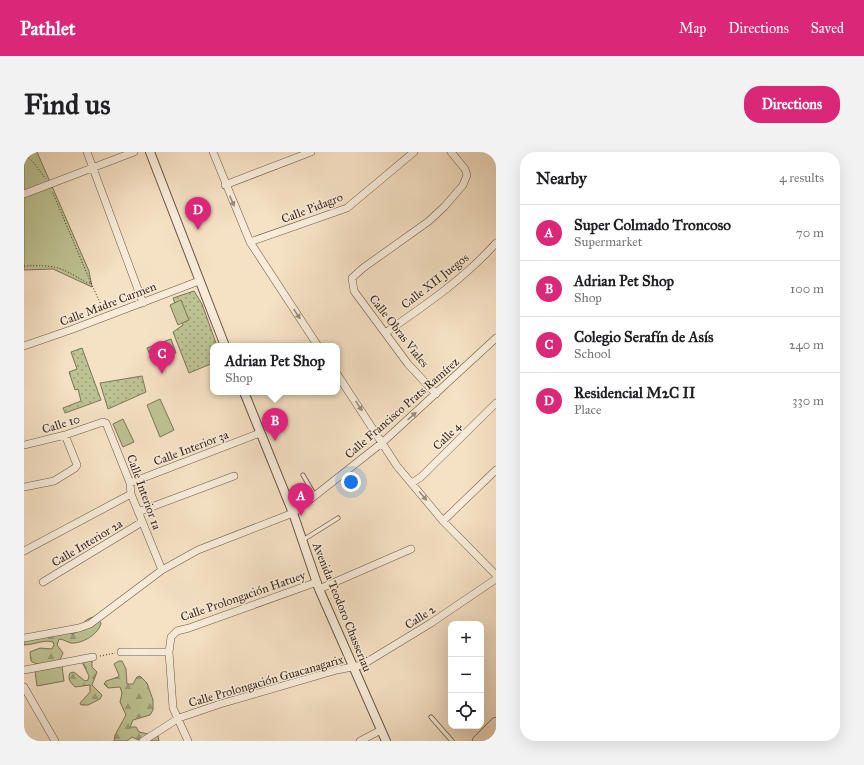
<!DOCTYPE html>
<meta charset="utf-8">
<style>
:root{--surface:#fff;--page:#f2f2f2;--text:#202124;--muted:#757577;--line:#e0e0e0;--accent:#db2777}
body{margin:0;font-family:"IM FELL Great Primer",serif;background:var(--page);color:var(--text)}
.controls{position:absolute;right:12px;bottom:12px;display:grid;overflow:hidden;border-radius:8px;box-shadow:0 4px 16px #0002}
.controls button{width:36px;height:36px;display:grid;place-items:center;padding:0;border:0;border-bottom:1px solid var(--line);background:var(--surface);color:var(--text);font:20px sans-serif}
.you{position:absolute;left:327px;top:330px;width:14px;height:14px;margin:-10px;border:3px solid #fff;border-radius:50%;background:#1a73e8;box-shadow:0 0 0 6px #1a73e833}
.badge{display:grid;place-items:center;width:26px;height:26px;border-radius:50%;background:var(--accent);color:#fff;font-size:13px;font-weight:700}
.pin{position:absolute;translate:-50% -33px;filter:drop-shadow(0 1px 2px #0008)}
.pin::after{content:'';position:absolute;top:21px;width:14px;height:12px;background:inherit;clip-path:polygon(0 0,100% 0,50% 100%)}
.popup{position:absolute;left:186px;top:191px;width:130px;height:52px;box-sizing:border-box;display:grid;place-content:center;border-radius:8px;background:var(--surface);filter:drop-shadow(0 1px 3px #0005);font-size:13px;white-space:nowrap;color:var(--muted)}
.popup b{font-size:15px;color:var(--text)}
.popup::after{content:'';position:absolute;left:50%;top:100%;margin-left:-8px;border:8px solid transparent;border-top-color:var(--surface)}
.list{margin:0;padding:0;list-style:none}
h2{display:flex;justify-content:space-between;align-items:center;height:52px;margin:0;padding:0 16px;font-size:17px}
h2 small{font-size:13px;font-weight:400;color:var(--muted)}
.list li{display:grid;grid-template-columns:26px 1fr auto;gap:12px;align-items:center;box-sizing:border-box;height:56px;padding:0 16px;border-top:1px solid var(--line)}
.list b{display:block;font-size:15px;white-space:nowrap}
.list p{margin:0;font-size:13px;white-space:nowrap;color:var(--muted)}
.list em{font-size:13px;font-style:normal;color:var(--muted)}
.icon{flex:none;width:22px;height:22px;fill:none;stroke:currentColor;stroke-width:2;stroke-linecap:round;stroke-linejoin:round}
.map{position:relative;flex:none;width:472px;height:589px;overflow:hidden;border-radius:16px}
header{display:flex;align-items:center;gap:24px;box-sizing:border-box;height:56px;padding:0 20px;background:var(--accent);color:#fff}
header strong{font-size:19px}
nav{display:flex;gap:22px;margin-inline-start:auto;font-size:14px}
.intro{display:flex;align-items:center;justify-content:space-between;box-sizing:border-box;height:96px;padding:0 24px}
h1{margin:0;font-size:28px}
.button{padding:10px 18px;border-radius:16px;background:var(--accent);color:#fff;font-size:14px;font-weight:700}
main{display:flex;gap:24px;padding:0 24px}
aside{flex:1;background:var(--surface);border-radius:16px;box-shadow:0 4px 16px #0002}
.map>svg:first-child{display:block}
.grass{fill:url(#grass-dots);stroke:#7c7458}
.forest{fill:url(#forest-firs);stroke:#7c7458}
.park{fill:#bdc293;stroke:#7c7458}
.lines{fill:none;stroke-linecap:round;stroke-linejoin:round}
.service-casing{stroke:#6a5546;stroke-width:5}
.minor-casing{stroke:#6a5546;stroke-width:8}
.tertiary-casing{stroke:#6a5546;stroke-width:10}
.primary-casing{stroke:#3b261c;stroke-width:12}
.motorway-casing{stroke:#3b261c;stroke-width:14}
.path{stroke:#3b261c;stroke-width:1;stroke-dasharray:1 2;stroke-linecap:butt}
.service{stroke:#f8ecd9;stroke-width:3.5}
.minor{stroke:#f8ecd9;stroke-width:7}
.tertiary{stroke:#f8ecd9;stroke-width:8}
.primary{stroke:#f5e1c4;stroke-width:11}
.motorway{stroke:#f5e1c4;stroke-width:12}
.oneway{fill:#9a897a}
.labels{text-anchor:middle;stroke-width:3;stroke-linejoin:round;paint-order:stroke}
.street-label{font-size:12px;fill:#3b261c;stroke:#f8ecd9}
</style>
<header>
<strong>Pathlet</strong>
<nav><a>Map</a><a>Directions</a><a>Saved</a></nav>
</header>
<div class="intro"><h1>Find us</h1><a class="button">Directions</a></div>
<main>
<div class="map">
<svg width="472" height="589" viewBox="0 0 472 589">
<defs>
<pattern id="grass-dots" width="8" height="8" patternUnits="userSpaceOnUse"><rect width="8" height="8" fill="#bdc293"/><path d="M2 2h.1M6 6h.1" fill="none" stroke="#9b9d77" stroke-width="1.8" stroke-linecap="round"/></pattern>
<pattern id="forest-firs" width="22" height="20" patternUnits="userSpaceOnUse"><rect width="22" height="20" fill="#bdc293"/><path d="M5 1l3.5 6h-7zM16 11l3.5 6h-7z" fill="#9b9d77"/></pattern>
</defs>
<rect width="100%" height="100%" fill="#f5e1c4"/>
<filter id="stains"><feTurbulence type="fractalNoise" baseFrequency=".005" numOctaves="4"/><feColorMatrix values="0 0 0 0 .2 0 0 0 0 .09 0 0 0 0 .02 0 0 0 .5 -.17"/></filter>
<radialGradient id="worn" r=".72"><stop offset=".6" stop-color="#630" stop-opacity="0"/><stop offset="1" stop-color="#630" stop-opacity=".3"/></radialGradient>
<path class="grass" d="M 170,139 L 178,152 L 193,194 L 189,194 L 189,211 L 165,221 L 149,180 L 159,173 L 149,146 Z
M 147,187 L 152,201 L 129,210 L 123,196 Z
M 58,196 L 77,248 L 41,261 L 39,256 L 57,249 L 54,237 L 51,238 L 45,220 L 53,217 L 47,200 Z
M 118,224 L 122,240 L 84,257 L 76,231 Z"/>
<path class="forest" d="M 69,465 L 74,467 L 77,471 C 75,482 58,492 47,491 C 43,490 39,487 35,487 L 33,493 L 39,501 L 36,508 C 28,512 15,515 7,509 L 6,500 L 16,496 L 28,497 L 30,493 L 29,490 C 21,487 9,493 0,493 L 0,486 L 40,478 L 49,482 C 58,478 56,469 69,465 Z
M 68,504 L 68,515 L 73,520 L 68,533 L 78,543 L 76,547 L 64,553 L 57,553 L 56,551 L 66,540 L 66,533 L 51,535 C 47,531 43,527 46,521 L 50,520 L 61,529 L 64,528 L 65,524 L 58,510 Z
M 95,509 L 98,509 L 102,517 L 103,532 L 109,532 L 113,525 L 116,524 L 123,531 L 129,548 L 129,558 L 126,563 L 109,568 L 106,575 L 112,575 L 115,580 L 134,584 L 135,589 L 117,589 L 108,585 L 103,589 L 90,589 L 91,583 L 102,563 L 96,550 L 98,541 L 96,535 L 84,536 L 80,532 L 82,529 L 94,525 L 95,523 L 90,512 Z"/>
<path class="park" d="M 0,0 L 13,0 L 65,119 L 68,135 L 29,117 L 0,118 Z
M 157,148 L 165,168 L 154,173 L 146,153 Z
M 136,247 L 150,278 L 136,285 L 123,253 Z
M 99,267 L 110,290 L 99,295 L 89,272 Z
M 38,514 L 40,529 L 13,534 L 11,519 Z"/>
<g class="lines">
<defs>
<path id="service" d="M 279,323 L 291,344
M 279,388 L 314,366
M 407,565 L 428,589"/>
<path id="minor" d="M 63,0 L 119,151
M 189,0 L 226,90 L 294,194
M 201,33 L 287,0
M 0,42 L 110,0
M 226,90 L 323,56 L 390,0
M 361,181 C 400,154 440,127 472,91
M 0,194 L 49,177 L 175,129
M 313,222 L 373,314 L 419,369 L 472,423
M 412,242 L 384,212 L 330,139 L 328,126 L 339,116 L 405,69 L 421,54 L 439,33 L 443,23 L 441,17 L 427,0
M 0,293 L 41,283 L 79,270 L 82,271 L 106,331 L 107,342 L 138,418
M 106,331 L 236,281
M 388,331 L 397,325 L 472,251
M 0,335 L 30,329 L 51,316 L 53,313 L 41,283
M 114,360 L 210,324
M 419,369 L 472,318
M 0,399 L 107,342
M 19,430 L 118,370
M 295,437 L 387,397
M 0,486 L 55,476 L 66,472 L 138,418 L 174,398 L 269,361 L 359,290 L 472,186
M 97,500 L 145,500
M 0,518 L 69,505
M 0,535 L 31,589
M 119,589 L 155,566 L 196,552 L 313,518 L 338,513 L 407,471 L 472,427
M 164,589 L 149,556 L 145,500 L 147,485 L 153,479 L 165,476 L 293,430
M 336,589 L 357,578"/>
<path id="tertiary" d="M 126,0 L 201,194
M 220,240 L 269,361 L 295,437 L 362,589"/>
<path id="primary" d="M 454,589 L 472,571"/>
<path id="motorway" d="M 464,589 L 472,581"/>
</defs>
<use href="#service" class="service-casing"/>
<use href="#minor" class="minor-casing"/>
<use href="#tertiary" class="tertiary-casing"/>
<use href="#primary" class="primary-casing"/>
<use href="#motorway" class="motorway-casing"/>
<path class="path" d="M 0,2 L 9,10 L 22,27
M 0,114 C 32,113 35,114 63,131 L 67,131 L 28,39
M 67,131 L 80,159
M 76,504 L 91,501"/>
<use href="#service" class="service"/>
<use href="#minor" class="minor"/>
<use href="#tertiary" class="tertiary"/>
<use href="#primary" class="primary"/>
<use href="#motorway" class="motorway"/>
</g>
<defs><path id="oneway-solid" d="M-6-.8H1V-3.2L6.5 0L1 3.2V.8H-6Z"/></defs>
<g class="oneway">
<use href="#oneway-solid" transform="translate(208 49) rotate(67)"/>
<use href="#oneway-solid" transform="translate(273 162) rotate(56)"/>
<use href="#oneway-solid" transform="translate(335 254) rotate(56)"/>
<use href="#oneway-solid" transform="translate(388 264) rotate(-42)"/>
<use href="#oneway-solid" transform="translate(399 344) rotate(50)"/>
</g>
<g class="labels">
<g class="street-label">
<text transform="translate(288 56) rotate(-21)" y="4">Calle Pidagro</text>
<text transform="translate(411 129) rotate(-38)" y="4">Calle XII Juegos</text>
<text transform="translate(84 152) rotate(-21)" y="4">Calle Madre Carmen</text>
<text transform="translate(375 179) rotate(52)" y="4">Calle Obras Viales</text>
<text transform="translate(378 256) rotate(-41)" y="4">Calle Francisco Prats Ramírez</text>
<text transform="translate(37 272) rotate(-17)" y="4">Calle 10</text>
<text transform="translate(423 284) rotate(-45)" y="4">Calle 4</text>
<text transform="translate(167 296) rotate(-21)" y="4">Calle Interior 3a</text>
<text transform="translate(120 340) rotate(70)" y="4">Calle Interior 1a</text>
<text transform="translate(63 391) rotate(-31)" y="4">Calle Interior 2a</text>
<text transform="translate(219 444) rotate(-19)" y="4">Calle Prolongación Hatuey</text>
<text transform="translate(318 455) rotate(68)" y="4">Avenida Teodoro Chasseriau</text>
<text transform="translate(396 465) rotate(-33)" y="4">Calle 2</text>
<text transform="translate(242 529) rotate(-16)" y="4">Calle Prolongación Guacanagarix</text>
</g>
</g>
<rect width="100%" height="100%" filter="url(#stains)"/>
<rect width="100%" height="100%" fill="url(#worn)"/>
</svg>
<div class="controls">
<button>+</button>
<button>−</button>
<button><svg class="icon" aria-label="locate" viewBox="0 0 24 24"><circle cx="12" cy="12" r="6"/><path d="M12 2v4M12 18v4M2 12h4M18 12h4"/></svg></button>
</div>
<div class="you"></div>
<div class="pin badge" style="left:277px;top:364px">A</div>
<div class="pin badge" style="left:251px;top:289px">B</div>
<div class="popup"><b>Adrian Pet Shop</b>Shop</div>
<div class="pin badge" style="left:138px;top:222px">C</div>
<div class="pin badge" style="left:174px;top:78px">D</div>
</div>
<aside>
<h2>Nearby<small>4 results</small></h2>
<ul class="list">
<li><span class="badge">A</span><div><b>Super Colmado Troncoso</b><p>Supermarket</p></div><em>70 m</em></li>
<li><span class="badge">B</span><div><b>Adrian Pet Shop</b><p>Shop</p></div><em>100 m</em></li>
<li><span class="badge">C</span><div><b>Colegio Serafín de Asís</b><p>School</p></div><em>240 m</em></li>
<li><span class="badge">D</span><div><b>Residencial M2C II</b><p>Place</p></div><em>330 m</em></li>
</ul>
</aside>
</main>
